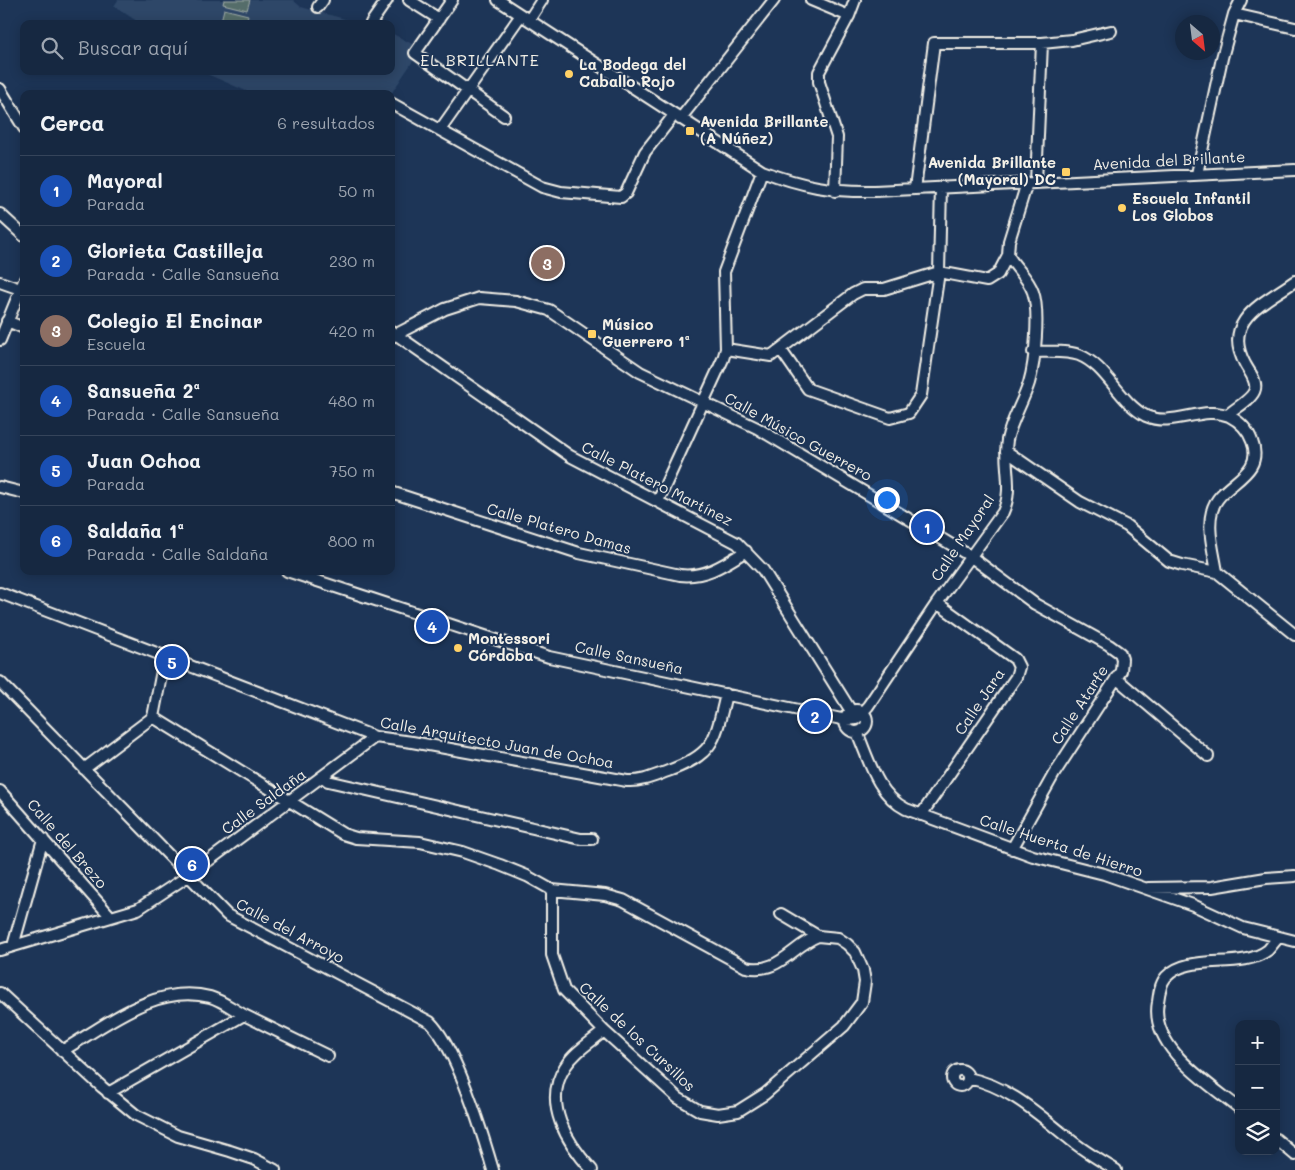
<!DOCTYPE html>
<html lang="es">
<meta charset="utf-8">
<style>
:root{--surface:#162841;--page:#1f3048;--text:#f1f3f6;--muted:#9ea6b1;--line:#35445a;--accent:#bca0f2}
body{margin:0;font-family:Mali,sans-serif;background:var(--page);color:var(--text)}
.controls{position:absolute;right:15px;bottom:15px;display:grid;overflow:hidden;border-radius:10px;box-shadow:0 2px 12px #0003}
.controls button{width:45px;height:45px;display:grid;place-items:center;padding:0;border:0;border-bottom:1px solid var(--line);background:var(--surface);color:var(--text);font:25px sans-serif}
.compass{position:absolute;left:1175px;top:15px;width:45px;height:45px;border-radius:50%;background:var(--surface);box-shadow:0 2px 12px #0003;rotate:152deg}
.you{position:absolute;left:886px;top:499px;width:18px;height:18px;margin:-12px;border:4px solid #fff;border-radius:50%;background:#1a73e8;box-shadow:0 0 0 8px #1a73e833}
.badge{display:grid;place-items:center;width:32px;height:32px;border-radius:50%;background:var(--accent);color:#fff;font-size:16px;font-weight:700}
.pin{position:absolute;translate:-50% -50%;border:2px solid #fff;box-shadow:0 1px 5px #0006}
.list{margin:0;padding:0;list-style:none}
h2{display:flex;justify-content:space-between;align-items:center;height:65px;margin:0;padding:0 20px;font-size:21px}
h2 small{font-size:16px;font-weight:400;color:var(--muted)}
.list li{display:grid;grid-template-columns:32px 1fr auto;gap:15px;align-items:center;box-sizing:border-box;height:70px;padding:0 20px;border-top:1px solid var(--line)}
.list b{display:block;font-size:19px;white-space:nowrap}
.list p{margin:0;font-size:16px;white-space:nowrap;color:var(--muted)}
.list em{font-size:16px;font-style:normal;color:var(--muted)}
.icon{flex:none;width:28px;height:28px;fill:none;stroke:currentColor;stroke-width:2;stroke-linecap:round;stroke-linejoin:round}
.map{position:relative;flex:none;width:1295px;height:1170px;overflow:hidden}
.search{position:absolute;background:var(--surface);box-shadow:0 2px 12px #0003;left:20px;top:20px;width:375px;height:55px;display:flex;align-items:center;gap:12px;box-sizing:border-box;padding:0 18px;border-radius:10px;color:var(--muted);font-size:19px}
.panel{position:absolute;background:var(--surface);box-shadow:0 2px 12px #0003;left:20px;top:90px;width:375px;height:485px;border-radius:10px}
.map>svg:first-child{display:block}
.built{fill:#2e4668}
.pitch{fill:#556d6a;stroke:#a4afa9}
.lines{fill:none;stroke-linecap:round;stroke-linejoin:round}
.minor-casing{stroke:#f4f1e8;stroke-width:14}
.minor{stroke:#1d3557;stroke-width:10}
.poi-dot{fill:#ffd166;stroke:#1d3557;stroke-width:2}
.labels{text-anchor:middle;stroke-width:4;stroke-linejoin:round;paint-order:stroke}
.poi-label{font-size:15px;font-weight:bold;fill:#f4f1e8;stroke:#1d3557;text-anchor:start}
.street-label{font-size:15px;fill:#f4f1e8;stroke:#1d3557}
.neighbourhood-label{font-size:16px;letter-spacing:1px;fill:#f4f1e8;stroke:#1d3557}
</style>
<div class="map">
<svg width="1295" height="1170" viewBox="0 0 1295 1170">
<rect width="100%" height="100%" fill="#1d3557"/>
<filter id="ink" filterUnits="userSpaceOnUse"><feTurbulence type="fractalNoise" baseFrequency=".02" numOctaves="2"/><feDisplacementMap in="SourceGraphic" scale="10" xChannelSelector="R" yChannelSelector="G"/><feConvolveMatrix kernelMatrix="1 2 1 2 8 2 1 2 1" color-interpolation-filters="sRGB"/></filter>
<g filter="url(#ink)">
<path class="built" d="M 118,0 L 293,0 L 301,7 L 363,24 L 141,24 L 114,6 Z
M 391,33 L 416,46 L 410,55 L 415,58 L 391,94 L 253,94 L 200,71 L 391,71 Z"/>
<path class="pitch" d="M 224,0 L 250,0 L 247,10 L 223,4 Z
M 224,9 L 248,15 L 246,24 L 221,21 Z"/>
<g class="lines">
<defs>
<path id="minor" d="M 409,0 L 439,19
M 452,0 L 415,53 L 504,116
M 498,0 L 762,171 C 802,186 832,192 875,191 L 1295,170
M 811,0 L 849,16
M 318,7 L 323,0
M 1234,14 L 1295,28
M 529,20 L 542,0
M 371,23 L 387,0
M 0,89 L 24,128
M 391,103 L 542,187 L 561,192 L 621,197 L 626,193 L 645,152 L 674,115
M 680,119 L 774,0
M 440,130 L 521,15
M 1197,174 L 1222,58 L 1234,14 L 1241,0
M 1036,182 L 1042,43
M 915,189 L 934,43 L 1042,43 L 1072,40 L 1111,31
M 835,191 L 837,137 L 819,82 L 819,72 L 849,16 L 855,0
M 0,214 L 24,236
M 0,282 L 20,289
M 7,321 L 24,328
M 391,331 L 570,456 L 737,543 L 763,570 L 851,711
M 391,337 L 445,309 L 479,298 L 516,301 L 549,310 L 640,372 L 757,428 L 884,504 L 970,556 L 1035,604 L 1109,645 L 1120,653 L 1122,659 L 1121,671 L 1054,774 L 1012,849
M 0,340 L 24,281
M 726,349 L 771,356 L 853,294 L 863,289 L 884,289 L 939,272 L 987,281 L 998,274 L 1008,255
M 781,350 L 808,389 L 890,418 L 909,413 L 921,395 L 939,272 L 941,187
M 1033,352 C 1047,352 1065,350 1079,355 C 1107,366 1119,402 1146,416 C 1173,428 1203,405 1229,416 C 1239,421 1248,430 1252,441 C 1266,477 1219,482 1212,511 C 1207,529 1214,553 1217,572
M 1228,415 C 1235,408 1253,399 1255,389 C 1257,380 1249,372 1245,364 C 1221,320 1264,303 1295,281
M 1006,451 L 1080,502 L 1127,526 L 1169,561 L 1182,565 L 1217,572 L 1295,635
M 0,487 L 24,493
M 391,492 L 579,553 L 680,575 C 706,578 725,564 746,551
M 658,501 L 723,359 L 726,349 L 724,272 L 762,171
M 287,571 L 549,657 L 846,720 L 856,719 L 868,706 L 937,603 L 1003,512 C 1014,488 1003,465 1007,440 C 1011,421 1023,402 1029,383 C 1035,363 1040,312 1033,292 C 1028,277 1015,268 1008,255 L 1009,241 L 1027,183
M 0,593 L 375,737 L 412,742 L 627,781 C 642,782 654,776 668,771 C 715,754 715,740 726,694
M 1116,678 L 1208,756
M 0,682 L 227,915 L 430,1022 C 457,1049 482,1132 493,1170
M845 721a11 11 0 1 1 22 0a11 11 0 1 1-22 0Z
M 153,717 L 343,834 L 356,838 L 420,842 L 463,852 L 500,865 L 527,876 L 552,890 L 605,895 L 623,900 L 746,967 C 778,975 792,946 818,936
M 857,732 C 869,760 877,794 906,809 L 1033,856 L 1104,874 L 1193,905 L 1243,928 L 1295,941
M 84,769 L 153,717 L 165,655
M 323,777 L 328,781 L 581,839 L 592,839
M 0,791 L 111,917
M 921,815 L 1016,677 L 1019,667 L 1015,659 L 937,603
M 1148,888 L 1212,887 L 1266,878 L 1295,876
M 552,890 L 552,955 L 564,990 L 604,1031 L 678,1098 L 700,1111 L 718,1114 L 738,1111 L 765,1094 L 844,1026 L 862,1002 L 865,982 L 863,970 L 855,952 L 847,944 L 838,938 L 818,936 L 781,914
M 13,946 L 43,839
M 0,950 L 138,909 L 188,876 L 375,737
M 0,993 L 102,1087 L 136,1115 L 178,1136 L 230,1151 L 254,1159 L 275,1170
M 62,1051 C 106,1025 156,983 210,997 C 221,1000 233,1009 244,1015
M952 1078a8 8 0 1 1 16 0a8 8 0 1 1-16 0Z
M 968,1078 C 1008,1086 1037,1113 1067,1137 C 1082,1150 1099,1160 1116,1170
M 108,1093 L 244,1015 L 328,1056
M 1239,1108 C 1208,1083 1149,1047 1158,1002 C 1159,994 1160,984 1166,977 C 1189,952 1241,971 1268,950 C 1271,947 1274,942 1278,938
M 1276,1139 L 1295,1155
M 592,1170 C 567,1143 542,1103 565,1067 C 574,1052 591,1042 604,1031"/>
</defs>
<use href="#minor" class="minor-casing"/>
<use href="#minor" class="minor"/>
</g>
</g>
<g class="poi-dot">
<circle cx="569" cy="74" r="5"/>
<rect x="685" y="126" width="10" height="10" rx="2.5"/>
<rect x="1061" y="167" width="10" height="10" rx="2.5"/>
<circle cx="1122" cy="208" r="5"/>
<rect x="587" y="329" width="10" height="10" rx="2.5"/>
<circle cx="458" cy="648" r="5"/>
</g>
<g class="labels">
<g class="poi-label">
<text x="579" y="70">La Bodega del<tspan x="579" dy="17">Caballo Rojo</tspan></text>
<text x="700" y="127">Avenida Brillante<tspan x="700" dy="17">(A Núñez)</tspan></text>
<text x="1056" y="168" text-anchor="end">Avenida Brillante<tspan x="1056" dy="17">(Mayoral) DC</tspan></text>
<text x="1132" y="204">Escuela Infantil<tspan x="1132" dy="17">Los Globos</tspan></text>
<text x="602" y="330">Músico<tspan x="602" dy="17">Guerrero 1ª</tspan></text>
<text x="468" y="644">Montessori<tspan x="468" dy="17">Córdoba</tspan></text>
</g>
<g class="street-label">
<text transform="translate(1169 161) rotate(-3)" y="5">Avenida del Brillante</text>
<text transform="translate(798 437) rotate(29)" y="5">Calle Músico Guerrero</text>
<text transform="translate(657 484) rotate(27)" y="5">Calle Platero Martínez</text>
<text transform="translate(559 529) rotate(16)" y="5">Calle Platero Damas</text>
<text transform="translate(963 538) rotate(-56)" y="5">Calle Mayoral</text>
<text transform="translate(629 658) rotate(12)" y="5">Calle Sansueña</text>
<text transform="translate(980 702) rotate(-56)" y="5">Calle Jara</text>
<text transform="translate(1080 705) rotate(-57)" y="5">Calle Atarfe</text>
<text transform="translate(497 743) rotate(10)" y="5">Calle Arquitecto Juan de Ochoa</text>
<text transform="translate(264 802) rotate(-36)" y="5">Calle Saldaña</text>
<text transform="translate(67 844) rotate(49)" y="5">Calle del Brezo</text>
<text transform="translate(1061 846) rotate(18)" y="5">Calle Huerta de Hierro</text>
<text transform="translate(290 931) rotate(28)" y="5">Calle del Arroyo</text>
<text transform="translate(637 1037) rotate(43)" y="5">Calle de los Cursillos</text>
</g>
<g class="neighbourhood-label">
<text x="480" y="66">EL BRILLANTE</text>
</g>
</g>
</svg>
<div class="controls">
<button>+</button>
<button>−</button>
<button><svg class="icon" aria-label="layers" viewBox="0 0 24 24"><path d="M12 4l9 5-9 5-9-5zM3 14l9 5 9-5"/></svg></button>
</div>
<svg class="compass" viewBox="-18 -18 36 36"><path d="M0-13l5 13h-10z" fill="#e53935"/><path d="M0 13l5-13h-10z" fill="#9ea6b1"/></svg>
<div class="you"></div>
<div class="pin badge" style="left:927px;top:527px;background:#1a4fb4">1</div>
<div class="pin badge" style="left:815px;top:716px;background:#1a4fb4">2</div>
<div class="pin badge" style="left:547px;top:263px;background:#8d6e63">3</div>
<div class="pin badge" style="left:432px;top:626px;background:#1a4fb4">4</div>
<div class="pin badge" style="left:172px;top:662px;background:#1a4fb4">5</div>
<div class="pin badge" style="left:192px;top:864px;background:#1a4fb4">6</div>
<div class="search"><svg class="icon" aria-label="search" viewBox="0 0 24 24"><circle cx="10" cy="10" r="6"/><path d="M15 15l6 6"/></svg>Buscar aquí</div>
<section class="panel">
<h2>Cerca<small>6 resultados</small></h2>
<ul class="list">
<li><span class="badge" style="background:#1a4fb4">1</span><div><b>Mayoral</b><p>Parada</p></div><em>50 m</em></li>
<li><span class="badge" style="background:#1a4fb4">2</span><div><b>Glorieta Castilleja</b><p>Parada · Calle Sansueña</p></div><em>230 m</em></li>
<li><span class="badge" style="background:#8d6e63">3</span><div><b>Colegio El Encinar</b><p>Escuela</p></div><em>420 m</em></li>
<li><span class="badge" style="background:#1a4fb4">4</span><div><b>Sansueña 2ª</b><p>Parada · Calle Sansueña</p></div><em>480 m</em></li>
<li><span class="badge" style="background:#1a4fb4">5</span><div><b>Juan Ochoa</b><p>Parada</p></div><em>750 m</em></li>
<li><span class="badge" style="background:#1a4fb4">6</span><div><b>Saldaña 1ª</b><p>Parada · Calle Saldaña</p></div><em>800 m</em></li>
</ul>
</section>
</div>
